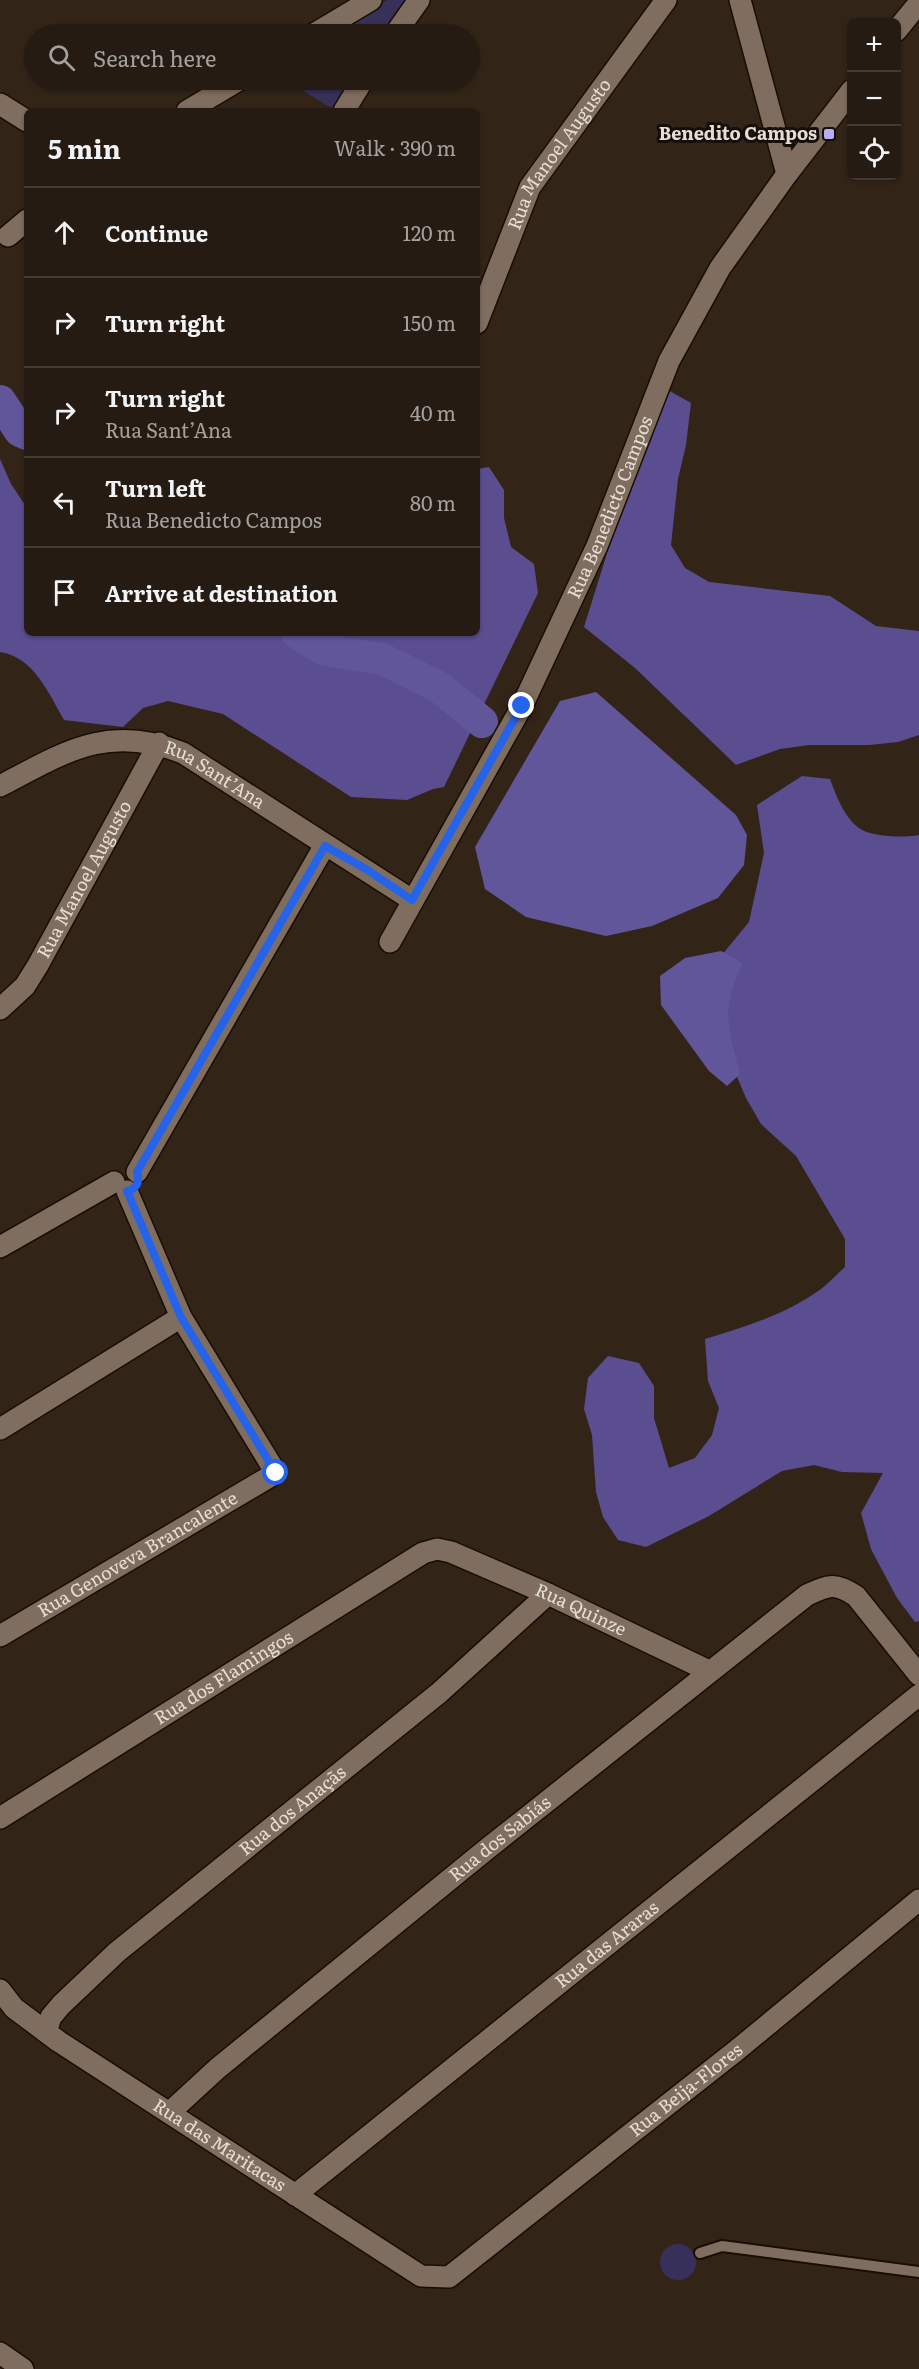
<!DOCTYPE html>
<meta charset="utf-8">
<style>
:root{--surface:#261b12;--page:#2e241b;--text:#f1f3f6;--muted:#a4a19f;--line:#423932}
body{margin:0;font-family:Literata,serif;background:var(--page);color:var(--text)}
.controls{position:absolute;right:18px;top:18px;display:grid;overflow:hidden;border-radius:9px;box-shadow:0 2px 4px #0004}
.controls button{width:54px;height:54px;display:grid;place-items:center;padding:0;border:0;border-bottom:2px solid var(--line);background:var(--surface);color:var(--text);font:30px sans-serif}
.stop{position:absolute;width:18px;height:18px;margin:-14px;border:4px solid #2563eb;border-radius:50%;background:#fff}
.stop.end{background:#2563eb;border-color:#fff;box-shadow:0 2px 6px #0008}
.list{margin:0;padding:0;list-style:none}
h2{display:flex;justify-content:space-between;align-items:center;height:78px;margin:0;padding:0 24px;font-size:26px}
h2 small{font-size:20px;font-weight:400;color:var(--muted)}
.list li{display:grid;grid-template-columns:39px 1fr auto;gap:18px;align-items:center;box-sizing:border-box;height:90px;padding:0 24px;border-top:2px solid var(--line)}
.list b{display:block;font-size:22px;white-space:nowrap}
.list p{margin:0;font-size:20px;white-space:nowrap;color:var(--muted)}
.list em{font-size:20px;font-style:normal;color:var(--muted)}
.icon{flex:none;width:33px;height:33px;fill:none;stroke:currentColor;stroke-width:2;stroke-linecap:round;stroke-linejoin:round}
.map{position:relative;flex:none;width:919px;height:2369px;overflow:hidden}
.search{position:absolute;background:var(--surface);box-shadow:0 2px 4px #0004;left:24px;top:24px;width:456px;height:66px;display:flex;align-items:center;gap:15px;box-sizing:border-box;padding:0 21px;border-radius:33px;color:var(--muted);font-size:22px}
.panel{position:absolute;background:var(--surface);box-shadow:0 2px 4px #0004;left:24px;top:108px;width:456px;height:528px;border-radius:9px}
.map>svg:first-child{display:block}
.green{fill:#373059}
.forest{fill:#5a4e91}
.water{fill:#62569a}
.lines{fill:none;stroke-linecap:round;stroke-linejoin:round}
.river{stroke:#62569a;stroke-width:32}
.service-casing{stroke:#1a0d03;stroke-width:14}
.minor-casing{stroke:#1a0d03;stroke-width:24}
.service{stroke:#7f6e5f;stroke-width:10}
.minor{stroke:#7f6e5f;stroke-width:21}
.route{stroke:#2563eb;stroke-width:8}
.poi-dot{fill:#b6acf8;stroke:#150f0a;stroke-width:2}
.labels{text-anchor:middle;stroke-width:6;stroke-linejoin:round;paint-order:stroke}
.poi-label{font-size:18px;font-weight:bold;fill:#e6ddd5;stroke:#150f0a;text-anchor:end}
.street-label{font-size:18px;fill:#e6ddd5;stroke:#150f0a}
</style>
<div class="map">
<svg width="919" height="2369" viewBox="0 0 919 2369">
<rect width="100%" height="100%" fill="#332418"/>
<path class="green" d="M 387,0 L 406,0 L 383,34 L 337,34 Z
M 285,80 L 352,80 L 333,109 Z
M660 2262a18 18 0 1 1 36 0a18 18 0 1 1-36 0Z"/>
<path class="forest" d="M 668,390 L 691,403 L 686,445 L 678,479 L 671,545 L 685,568 L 709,582 L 830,596 L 876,626 L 919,631 L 919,735 L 898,742 L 869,745 L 809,745 L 780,749 L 736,765 L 635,668 L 584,627 L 634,467 L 651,441 L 654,413 Z
M 0,459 L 11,484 L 27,508 L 27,633 L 477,633 L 477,469 L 489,467 L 504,490 L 504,518 L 511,547 L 534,564 L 538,593 L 444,787 L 433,789 L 407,800 L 351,797 L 223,714 L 168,701 L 143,708 L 123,727 L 64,720 C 49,694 34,657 0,652 Z
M 802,776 L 830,779 C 836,795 844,817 859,828 C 870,837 905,838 919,835 L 919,1621 L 915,1622 L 897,1598 L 871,1549 L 861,1513 L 883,1473 L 842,1472 L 814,1465 L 782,1471 L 709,1516 L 646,1547 L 618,1540 L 603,1517 L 596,1492 L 592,1435 L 584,1409 L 588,1378 L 608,1356 L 639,1363 L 654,1386 L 654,1418 L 669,1468 L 695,1458 L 712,1435 L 719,1408 L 708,1381 L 705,1339 C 745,1327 787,1314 821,1289 C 829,1283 837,1274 845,1267 L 845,1239 L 796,1156 L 761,1124 L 746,1098 L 716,1027 L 712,967 L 749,922 L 764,853 L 757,805 Z"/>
<path class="water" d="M 596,692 L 736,815 L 747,835 L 744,865 L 718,898 L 652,926 L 606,936 L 526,917 L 485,889 L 475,847 L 560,701 Z
M 721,951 L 743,963 C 720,1008 728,1027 740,1074 L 727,1086 L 709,1071 L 661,1005 L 660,976 L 685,958 Z"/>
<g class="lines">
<path class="river" d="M 0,401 L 20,431 L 27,434
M 297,633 L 324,650 L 382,659 L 439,687 L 482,722"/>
<defs>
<path id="service" d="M 700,2253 L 722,2246 L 919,2272"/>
<g id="minor">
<path d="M 740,0 L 787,174"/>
<path d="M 896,31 L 919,3"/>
<path d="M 314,34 L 371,0"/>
<path d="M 395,34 L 419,0"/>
<path d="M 0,104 L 27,121"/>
<path d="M 187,111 L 239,80"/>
<path d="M 344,111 L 363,80"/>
<path d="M 8,236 L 27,220"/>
<path id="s1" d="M 477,323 L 530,187 L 666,0"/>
<path id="s2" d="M 0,786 C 65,752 108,723 183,753 L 412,900"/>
<path id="s3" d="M 390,942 L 522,706 L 597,546 L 669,361 L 720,268 L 787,174 L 852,90"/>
<path id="s4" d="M 0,1009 L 25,986 L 38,965 L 159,743"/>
<path d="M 137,1172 L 325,845"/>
<path d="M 0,1247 L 114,1182"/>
<path d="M 0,1429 L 181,1317"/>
<path id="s5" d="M 0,1636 L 276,1473 L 181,1317 L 127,1191"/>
<path id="s6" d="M 0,1818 L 423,1553 L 437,1549 L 451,1552 L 548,1594 L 709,1671"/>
<path id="s7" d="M 0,1990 L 14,2008 L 58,2041 L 421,2276 L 449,2277 L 737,2050 L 919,1900"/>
<path id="s8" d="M 46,2032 L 51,2017 L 61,2005 L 117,1952 L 439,1693 L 548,1594"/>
<path id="s9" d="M 169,2113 L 218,2068 L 487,1849 L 807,1595 C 829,1585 835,1582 856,1596 L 919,1675"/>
<path id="s10" d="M 295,2195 L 919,1695"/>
<path d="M 0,2353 L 23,2369"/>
</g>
</defs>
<use href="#service" class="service-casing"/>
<use href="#minor" class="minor-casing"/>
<use href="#service" class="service"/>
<use href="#minor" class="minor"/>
</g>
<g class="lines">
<path class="route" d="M 276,1473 L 181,1317 L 127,1191 C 137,1189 140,1182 137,1172 L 325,846 L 366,869 L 412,900 L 522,706"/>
</g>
<rect class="poi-dot" x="823" y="128" width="12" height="12" rx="3"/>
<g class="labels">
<g class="poi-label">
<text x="817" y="140">Benedito Campos</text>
</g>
<g class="street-label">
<text dy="6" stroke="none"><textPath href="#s1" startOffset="189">Rua Manoel Augusto</textPath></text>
<text dy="6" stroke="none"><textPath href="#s3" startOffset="488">Rua Benedicto Campos</textPath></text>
<text dy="6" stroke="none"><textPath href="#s2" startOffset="232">Rua Sant’Ana</textPath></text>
<text dy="6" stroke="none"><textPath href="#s4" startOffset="156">Rua Manoel Augusto</textPath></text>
<text dy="6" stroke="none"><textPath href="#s5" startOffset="160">Rua Genoveva Brancalente</textPath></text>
<text dy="6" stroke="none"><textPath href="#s6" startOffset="670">Rua Quinze</textPath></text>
<text dy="6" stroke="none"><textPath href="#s6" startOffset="264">Rua dos Flamingos</textPath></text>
<text dy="6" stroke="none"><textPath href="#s8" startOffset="334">Rua dos Anaçãs</textPath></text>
<text dy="6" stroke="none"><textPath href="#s9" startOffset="430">Rua dos Sabiás</textPath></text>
<text dy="6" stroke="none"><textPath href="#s10" startOffset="400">Rua das Araras</textPath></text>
<text dy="6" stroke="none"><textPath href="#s7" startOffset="840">Rua Beija-Flores</textPath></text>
<text dy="6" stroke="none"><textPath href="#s7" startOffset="270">Rua das Maritacas</textPath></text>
</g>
</g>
</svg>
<div class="controls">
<button>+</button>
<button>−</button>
<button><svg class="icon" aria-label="locate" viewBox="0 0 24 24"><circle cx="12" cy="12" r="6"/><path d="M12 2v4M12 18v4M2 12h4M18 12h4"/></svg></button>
</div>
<div class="stop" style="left:276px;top:1473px"></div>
<div class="stop end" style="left:522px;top:706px"></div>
<div class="search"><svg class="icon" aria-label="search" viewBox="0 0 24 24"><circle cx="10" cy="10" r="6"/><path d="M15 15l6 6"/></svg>Search here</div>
<section class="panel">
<h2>5 min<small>Walk · 390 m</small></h2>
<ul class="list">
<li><svg class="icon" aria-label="ahead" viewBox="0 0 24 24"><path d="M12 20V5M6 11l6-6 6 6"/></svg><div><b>Continue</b></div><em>120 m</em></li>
<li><svg class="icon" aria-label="right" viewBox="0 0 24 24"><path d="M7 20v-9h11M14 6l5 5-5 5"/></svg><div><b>Turn right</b></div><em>150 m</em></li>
<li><svg class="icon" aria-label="right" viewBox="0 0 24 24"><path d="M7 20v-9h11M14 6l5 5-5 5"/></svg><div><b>Turn right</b><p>Rua Sant’Ana</p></div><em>40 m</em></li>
<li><svg class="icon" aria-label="left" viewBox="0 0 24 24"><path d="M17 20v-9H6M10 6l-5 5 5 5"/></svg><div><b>Turn left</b><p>Rua Benedicto Campos</p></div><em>80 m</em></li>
<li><svg class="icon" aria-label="arrive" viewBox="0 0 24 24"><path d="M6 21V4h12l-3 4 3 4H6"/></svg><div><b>Arrive at destination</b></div></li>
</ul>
</section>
</div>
